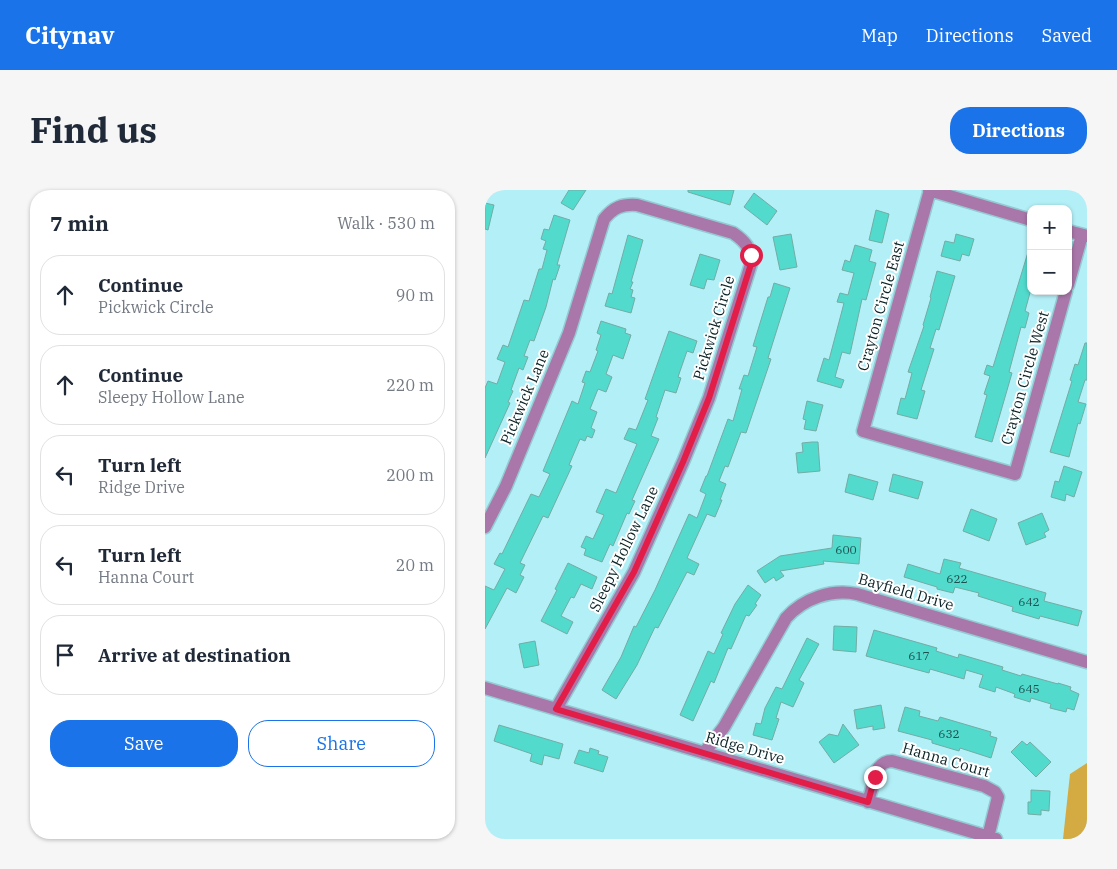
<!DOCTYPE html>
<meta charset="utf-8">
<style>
:root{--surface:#fff;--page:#f6f6f7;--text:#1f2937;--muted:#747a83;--line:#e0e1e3;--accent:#1a73e8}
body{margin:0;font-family:"IBM Plex Serif",serif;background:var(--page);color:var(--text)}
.controls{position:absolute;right:15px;top:15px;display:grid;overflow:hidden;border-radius:10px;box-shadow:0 1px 4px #0004}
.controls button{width:45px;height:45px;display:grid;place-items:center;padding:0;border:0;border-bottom:1px solid var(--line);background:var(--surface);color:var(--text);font:25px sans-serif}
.stop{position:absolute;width:15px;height:15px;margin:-11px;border:4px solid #e11d48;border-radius:50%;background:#fff}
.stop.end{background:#e11d48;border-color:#fff;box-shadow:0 1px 5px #0008}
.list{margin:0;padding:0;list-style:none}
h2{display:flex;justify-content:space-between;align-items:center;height:65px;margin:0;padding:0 20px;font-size:21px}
h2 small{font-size:16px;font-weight:400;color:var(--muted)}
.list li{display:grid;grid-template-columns:32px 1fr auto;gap:15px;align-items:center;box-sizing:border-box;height:80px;margin:0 10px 10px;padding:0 10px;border:1px solid var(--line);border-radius:20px}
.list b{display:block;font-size:19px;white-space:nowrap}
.list p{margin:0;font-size:16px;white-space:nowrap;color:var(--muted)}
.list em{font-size:16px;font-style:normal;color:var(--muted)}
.actions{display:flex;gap:10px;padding:15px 20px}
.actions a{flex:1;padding:11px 0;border:1px solid var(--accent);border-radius:20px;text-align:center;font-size:18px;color:var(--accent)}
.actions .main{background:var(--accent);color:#fff}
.icon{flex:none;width:28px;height:28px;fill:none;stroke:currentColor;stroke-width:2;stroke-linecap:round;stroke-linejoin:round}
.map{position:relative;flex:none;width:602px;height:649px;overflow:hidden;border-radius:20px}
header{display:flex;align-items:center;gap:30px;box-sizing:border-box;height:70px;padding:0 25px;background:var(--accent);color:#fff}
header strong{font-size:24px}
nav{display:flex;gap:28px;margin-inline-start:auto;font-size:18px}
.intro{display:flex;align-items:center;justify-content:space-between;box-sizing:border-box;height:120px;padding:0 30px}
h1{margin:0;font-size:35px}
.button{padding:12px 22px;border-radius:20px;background:var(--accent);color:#fff;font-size:18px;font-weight:700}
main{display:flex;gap:30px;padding:0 30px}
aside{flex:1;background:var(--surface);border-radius:20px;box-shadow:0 1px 4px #0004}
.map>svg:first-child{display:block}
.green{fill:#d4aa43}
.building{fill:#52dacd;stroke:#73aca5}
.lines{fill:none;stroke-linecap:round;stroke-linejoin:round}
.minor-casing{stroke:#94cad1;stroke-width:15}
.minor{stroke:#a977a9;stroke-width:12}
.route{stroke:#e11d48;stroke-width:6}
.labels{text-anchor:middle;stroke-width:4;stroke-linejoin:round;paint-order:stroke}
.number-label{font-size:12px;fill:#1b504f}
.street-label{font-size:15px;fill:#092225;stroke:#fff}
</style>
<header>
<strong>Citynav</strong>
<nav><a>Map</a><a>Directions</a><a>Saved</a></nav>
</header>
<div class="intro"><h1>Find us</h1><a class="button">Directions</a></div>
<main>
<aside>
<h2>7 min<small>Walk · 530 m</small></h2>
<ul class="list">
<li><svg class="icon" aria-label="ahead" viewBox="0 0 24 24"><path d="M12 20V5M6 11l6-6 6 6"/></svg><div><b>Continue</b><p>Pickwick Circle</p></div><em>90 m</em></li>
<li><svg class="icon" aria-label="ahead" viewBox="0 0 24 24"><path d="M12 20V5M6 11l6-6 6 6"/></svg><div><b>Continue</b><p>Sleepy Hollow Lane</p></div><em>220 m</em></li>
<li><svg class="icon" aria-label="left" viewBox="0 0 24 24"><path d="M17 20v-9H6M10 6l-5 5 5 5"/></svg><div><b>Turn left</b><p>Ridge Drive</p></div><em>200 m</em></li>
<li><svg class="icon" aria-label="left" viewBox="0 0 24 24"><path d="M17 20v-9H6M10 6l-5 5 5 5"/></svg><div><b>Turn left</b><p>Hanna Court</p></div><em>20 m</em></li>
<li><svg class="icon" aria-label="arrive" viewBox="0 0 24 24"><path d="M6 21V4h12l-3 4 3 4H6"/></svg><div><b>Arrive at destination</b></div></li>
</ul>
<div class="actions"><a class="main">Save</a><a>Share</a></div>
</aside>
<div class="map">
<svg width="602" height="649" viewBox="0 0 602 649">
<rect width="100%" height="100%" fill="#b3eff7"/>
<path class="green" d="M 602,573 L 602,649 L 578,649 L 585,584 Z"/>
<path class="building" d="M 84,0 L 101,0 L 88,20 L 76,13 Z
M 203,0 L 249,0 L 245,15 L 203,2 Z
M 269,3 L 292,21 L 282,35 L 259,17 Z
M 0,13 L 9,15 L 3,40 L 0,39 Z
M 391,20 L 404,24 L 397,53 L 384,50 Z
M 69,25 L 85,30 L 72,75 L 75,75 L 70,90 L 68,89 L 61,117 L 49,151 L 45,150 L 39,166 L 43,167 L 38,180 L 34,178 L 26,200 L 28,201 L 23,212 L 25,213 L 0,268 L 0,198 L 3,191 L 12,194 L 20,172 L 12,169 L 18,155 L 23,157 L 39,110 L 44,111 L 54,79 L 57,79 L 62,60 L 58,59 L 61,51 L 56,49 L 59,39 L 64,40 Z
M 306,44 L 312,77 L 295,80 L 288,47 Z
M 471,44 L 489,49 L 484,66 L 477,64 L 475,71 L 456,66 L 460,51 L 469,53 Z
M 143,45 L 158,50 L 146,92 L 148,92 L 145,99 L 148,100 L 146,107 L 150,108 L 146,123 L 120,116 L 124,103 L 127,104 Z
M 370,55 L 387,60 L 384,71 L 391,73 L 381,110 L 377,109 L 365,164 L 357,162 L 350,187 L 359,190 L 356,198 L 332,191 L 339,168 L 344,170 L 359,113 L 352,112 L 355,103 L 363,105 L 369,83 L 357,80 L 360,70 L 365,72 Z
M 544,59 L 546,60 L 546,99 L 540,121 L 544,123 L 540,138 L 536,137 L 524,182 L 527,183 L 507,252 L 490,247 L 502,205 L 499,204 L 505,186 L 499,184 L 502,175 L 508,177 Z
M 215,64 L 235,70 L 229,90 L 222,89 L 219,99 L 205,95 Z
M 452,81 L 470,86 L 454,140 L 451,139 L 445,158 L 449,159 L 436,200 L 440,201 L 432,229 L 412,224 L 416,208 L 420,209 L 427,183 L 423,182 L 439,136 L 438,135 L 446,108 L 445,107 Z
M 289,93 L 305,98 L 283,168 L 286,169 L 261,243 L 256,242 L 243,277 L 240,276 L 234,291 L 241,294 L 235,310 L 237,310 L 230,327 L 222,324 L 202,368 L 214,374 L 209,385 L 202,382 L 173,438 L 170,437 L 152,475 L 131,509 L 117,500 L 136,467 L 149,436 L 151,437 L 170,400 L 204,324 L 212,328 L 221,304 L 215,301 L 221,286 L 222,286 L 243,229 L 248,231 L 257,199 L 254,199 L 259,185 L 263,186 L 272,157 L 268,156 L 283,107 L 285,107 Z
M 116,131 L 141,139 L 140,143 L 146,145 L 138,169 L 128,165 L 121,184 L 127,187 L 121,202 L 113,199 L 105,219 L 112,222 L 106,238 L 110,240 L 107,248 L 102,246 L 100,251 L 95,249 L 84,275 L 87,276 L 63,328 L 58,326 L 35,373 L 40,375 L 35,385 L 39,387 L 31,403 L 22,398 L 0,439 L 0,396 L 9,400 L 20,379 L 9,374 L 15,363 L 17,364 L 46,304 L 54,307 L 65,284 L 58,281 L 87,211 L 93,214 L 100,193 L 97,192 L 101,181 L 105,182 L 113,161 L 111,160 L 116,145 L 112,143 Z
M 184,141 L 212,151 L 208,163 L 202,161 L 193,187 L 196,188 L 191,203 L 180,200 L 171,227 L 173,228 L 166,246 L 174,249 L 147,310 L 150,311 L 144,324 L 142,323 L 128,356 L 125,354 L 117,372 L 99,365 L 101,359 L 96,357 L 101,346 L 108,349 L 119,325 L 111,322 L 121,299 L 131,303 L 152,254 L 139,249 L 144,238 L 151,240 L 163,210 L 160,209 Z
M 600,153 L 602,153 L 602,190 L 600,190 L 593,212 L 601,214 L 595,234 L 593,233 L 584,267 L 565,262 L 587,191 L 585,190 L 590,174 L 593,175 Z
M 322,211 L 338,215 L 331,241 L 319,239 L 321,230 L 318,229 Z
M 327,252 L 333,252 L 335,281 L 313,283 L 311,263 L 318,262 L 317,253 Z
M 579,276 L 597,282 L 589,307 L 581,304 L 580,311 L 566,307 L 570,291 L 574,292 Z
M 364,284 L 393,292 L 388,310 L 360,302 Z
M 408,284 L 438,292 L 433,309 L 404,301 Z
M 486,319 L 512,329 L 504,351 L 478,341 Z
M 557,323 L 564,340 L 559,343 L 561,347 L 541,355 L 533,333 Z
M 348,345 L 376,348 L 374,374 L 338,371 L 339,374 L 295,381 L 299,386 L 291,391 L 289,387 L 280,393 L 272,381 L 295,366 L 347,358 Z
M 459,369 L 476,373 L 474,378 L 561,403 L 559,411 L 597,421 L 593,436 L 555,426 L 554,429 L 527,421 L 528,417 L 493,406 L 494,403 L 470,397 L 468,403 L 452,399 L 452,397 L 419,387 L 423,374 L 455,384 Z
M 83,373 L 112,387 L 107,399 L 96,394 L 89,408 L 86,407 L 76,426 L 88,432 L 82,444 L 56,431 L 72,400 L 70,399 Z
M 263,395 L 276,405 L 270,414 L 272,415 L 264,426 L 261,425 L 246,459 L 243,458 L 229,493 L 226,491 L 208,531 L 195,525 L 223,461 L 229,464 L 238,444 L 236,443 L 250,414 Z
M 349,436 L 372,437 L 371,462 L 348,460 Z
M 389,440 L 452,458 L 451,461 L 473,468 L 474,464 L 518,477 L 517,480 L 536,486 L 537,484 L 573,494 L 573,493 L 586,497 L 585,500 L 594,504 L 589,520 L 582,518 L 581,522 L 565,518 L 566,514 L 546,508 L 545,512 L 529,507 L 530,504 L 511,497 L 510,502 L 494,497 L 498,485 L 481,480 L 479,489 L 445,479 L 444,483 L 381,466 Z
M 322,448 L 334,454 L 314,490 L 319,493 L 308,517 L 296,512 L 291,528 L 294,529 L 287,550 L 268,545 L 271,533 L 276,534 L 280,518 L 291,497 L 297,499 Z
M 50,451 L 54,475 L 39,478 L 34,454 Z
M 396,515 L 400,538 L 388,540 L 388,536 L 372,539 L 369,520 Z
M 420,517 L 435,521 L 434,526 L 453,531 L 455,527 L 506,542 L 505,546 L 512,548 L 506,568 L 475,558 L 474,561 L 447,553 L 447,550 L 413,541 Z
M 358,534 L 374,555 L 349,573 L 334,552 L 344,544 L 353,546 Z
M 14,535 L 78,554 L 74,569 L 59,565 L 57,575 L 45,571 L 47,564 L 9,551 Z
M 537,551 L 542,555 L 545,552 L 566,572 L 551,587 L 526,562 Z
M 105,558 L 114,561 L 113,564 L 123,567 L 118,582 L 89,573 L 94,560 L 104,563 Z
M 546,600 L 565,601 L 564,621 L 556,620 L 556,625 L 543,624 L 543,612 L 546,612 Z"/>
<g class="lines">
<defs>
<path id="minor" d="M 444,0 L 546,30
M 445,0 L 378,241 L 530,284 L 581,101
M 583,41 L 602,46
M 583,95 L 597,45
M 0,337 L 21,296 L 84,143 L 119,29 C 129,17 137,14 152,15 L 248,43 C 260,51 267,59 266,74 L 224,208 L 198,272 L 149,382 L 71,519
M 0,498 L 511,649
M 219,563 L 239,537 L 301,428 C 319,408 346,399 372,404 L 602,472
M 383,612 L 392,580 C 396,574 400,571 407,571 L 499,596 L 510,602 L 513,607 L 503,647"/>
</defs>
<use href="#minor" class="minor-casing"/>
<use href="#minor" class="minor"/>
</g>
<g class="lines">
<path class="route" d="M 266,65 L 266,74 L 224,208 L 198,272 L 149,382 L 71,519 L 383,612 L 390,587"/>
</g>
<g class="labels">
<g class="number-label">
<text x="361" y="364">600</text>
<text x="472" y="393">622</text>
<text x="544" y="416">642</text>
<text x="434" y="470">617</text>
<text x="544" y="503">645</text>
<text x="464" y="548">632</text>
</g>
<g class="street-label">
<text transform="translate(396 116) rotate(-74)" y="5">Crayton Circle East</text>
<text transform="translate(229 138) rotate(-73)" y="5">Pickwick Circle</text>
<text transform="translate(540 188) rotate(-74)" y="5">Crayton Circle West</text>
<text transform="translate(40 207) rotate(-67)" y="5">Pickwick Lane</text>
<text transform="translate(139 359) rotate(-64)" y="5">Sleepy Hollow Lane</text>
<text transform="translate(421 402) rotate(16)" y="5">Bayfield Drive</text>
<text transform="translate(260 558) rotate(16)" y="5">Ridge Drive</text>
<text transform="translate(461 570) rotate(16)" y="5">Hanna Court</text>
</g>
</g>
</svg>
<div class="controls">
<button>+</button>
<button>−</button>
</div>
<div class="stop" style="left:266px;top:65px"></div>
<div class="stop end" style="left:390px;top:587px"></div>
</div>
</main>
